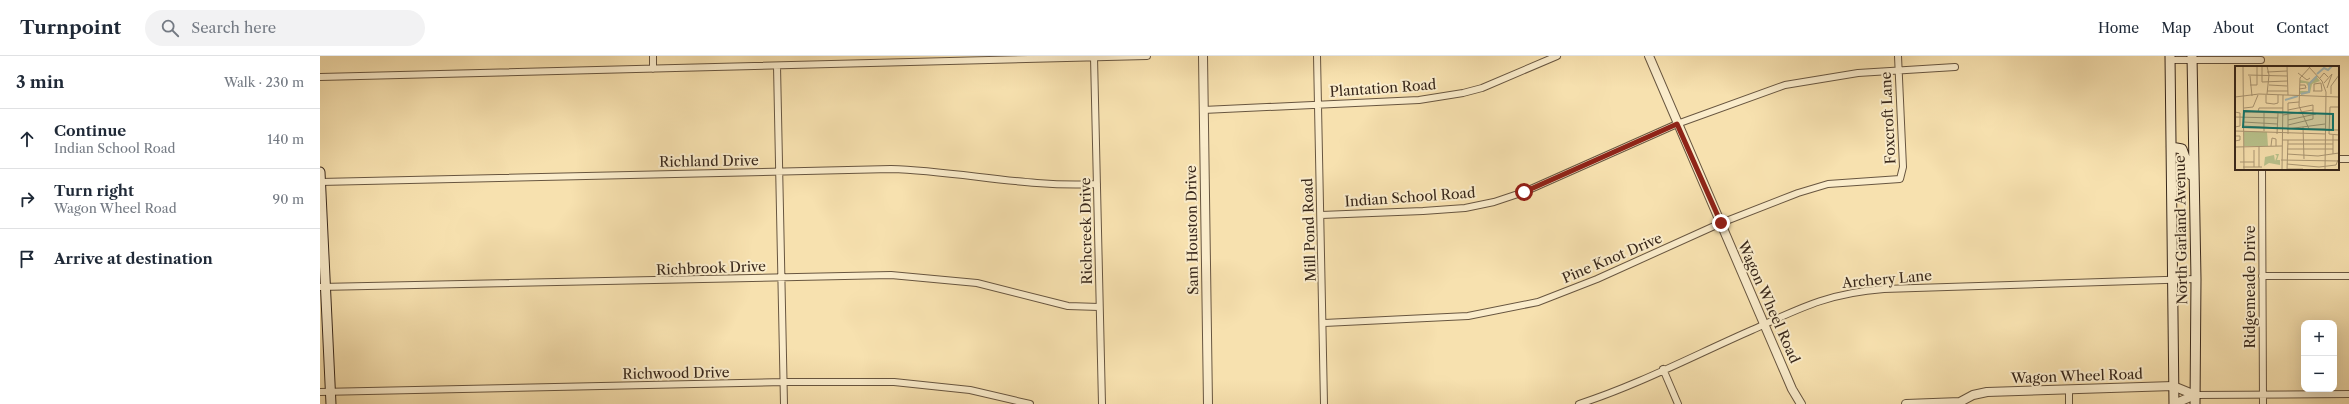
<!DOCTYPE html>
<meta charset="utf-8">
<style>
:root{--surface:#fff;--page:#f2f2f3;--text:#1f2937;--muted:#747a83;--line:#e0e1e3}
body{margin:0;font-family:"Libre Caslon Text",serif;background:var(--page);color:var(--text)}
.controls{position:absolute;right:12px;bottom:12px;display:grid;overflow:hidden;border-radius:8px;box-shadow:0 4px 16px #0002}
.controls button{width:36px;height:36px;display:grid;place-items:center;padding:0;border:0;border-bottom:1px solid var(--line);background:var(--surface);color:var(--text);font:20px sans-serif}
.stop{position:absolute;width:12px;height:12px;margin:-9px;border:3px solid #8f2418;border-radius:50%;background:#fff}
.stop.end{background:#8f2418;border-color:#fff;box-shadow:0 1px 4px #0008}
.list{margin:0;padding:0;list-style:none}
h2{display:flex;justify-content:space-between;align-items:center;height:52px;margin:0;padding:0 16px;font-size:17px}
h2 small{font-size:13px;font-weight:400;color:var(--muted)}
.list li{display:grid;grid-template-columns:26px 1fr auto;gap:12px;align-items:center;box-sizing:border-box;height:60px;padding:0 16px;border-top:1px solid var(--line)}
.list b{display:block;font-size:15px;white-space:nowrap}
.list p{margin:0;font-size:13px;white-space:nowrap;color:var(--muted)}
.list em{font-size:13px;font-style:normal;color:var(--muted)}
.icon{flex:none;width:22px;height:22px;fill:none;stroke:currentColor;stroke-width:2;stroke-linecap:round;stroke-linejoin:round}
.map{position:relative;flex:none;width:2029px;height:348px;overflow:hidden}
header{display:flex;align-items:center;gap:24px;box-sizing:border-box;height:56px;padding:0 20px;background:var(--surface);border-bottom:1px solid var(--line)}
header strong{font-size:19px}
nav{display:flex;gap:22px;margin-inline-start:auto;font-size:14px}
.search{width:280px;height:36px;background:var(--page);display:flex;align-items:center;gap:10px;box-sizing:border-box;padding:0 14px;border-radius:22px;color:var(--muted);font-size:15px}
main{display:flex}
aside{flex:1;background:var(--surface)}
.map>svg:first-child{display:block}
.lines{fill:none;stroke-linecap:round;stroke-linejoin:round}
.minor-casing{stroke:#685640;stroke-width:8}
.tertiary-casing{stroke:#685640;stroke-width:10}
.secondary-casing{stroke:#39281b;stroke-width:11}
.minor{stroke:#faeccb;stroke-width:6}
.tertiary{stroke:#faeccb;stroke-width:8}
.secondary{stroke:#faeccb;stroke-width:9}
.route{stroke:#8f2418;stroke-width:5}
.labels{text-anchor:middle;stroke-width:4;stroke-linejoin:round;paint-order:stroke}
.street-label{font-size:14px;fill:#39281b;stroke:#faeccb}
.inset-river{fill:none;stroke:#a3bab7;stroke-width:2}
.inset-road{fill:none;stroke:#ab9774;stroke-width:1}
.view{fill:#0f766e;fill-opacity:0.15;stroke:#0f766e;stroke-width:2}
.inset-edge{fill:none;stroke:#39281b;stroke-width:2}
</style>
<header>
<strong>Turnpoint</strong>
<div class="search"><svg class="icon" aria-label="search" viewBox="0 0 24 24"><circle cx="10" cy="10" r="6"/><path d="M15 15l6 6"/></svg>Search here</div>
<nav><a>Home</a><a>Map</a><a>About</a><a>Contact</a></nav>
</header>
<main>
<aside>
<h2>3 min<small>Walk · 230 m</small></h2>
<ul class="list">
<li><svg class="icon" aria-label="ahead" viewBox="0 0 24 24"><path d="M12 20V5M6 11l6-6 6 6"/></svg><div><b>Continue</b><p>Indian School Road</p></div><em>140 m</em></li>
<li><svg class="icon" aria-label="right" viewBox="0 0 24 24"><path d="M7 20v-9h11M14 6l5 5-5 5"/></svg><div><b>Turn right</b><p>Wagon Wheel Road</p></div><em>90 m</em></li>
<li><svg class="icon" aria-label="arrive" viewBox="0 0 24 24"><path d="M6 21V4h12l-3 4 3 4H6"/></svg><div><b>Arrive at destination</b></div></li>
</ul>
</aside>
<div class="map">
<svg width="2029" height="348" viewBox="0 0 2029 348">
<rect width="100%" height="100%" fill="#f7e1af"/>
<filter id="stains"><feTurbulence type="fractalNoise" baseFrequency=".005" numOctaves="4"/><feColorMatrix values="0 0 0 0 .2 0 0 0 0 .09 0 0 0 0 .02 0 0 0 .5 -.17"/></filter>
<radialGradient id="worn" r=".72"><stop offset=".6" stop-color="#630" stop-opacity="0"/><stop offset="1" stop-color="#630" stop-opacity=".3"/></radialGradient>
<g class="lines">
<defs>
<path id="minor" d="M 333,0 L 333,13
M 997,0 L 1004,348
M 774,1 L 782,348
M 1850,4 L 1941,4
M 457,10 L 464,348
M 0,21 L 827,0
M 883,54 L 1099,44 L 1143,37 L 1162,32 L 1237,0
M 2018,103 L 2029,103
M 1942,113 L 1943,348
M 0,126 L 571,113 C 640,115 708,132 777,128
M 1001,159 L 1103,155 L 1145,152 L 1174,146 L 1204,136 L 1357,68 L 1465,29 L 1538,17 L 1635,11
M 1942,220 L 2029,220
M 0,231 L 571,219 L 657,227 L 748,250 L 779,251
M 1004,267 L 1148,260 L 1218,246 L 1277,223 L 1401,167 L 1478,137 L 1508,128 L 1580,123 L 1583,111 L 1578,0
M 1343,313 L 1358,348
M 1749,334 L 1749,348
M 0,336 L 464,326 L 574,326 L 650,334 L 710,348
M 1875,339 L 2029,338
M 1259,348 C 1318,329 1375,299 1432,274 C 1480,252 1509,237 1564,233 L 1876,223"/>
<path id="tertiary" d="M 883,0 L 888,348
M 1329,0 L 1472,333 L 1481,348
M 1586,348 L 1640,346 L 1653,339 L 1667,336 L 1853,330 L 1875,339
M 1854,348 L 1875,339"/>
<path id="secondary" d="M 1850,0 L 1854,348
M 1872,0 L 1876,223 L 1875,348
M 1851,91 L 1862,93 L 1871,119
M 0,116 L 11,348"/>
</defs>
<use href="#minor" class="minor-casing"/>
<use href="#tertiary" class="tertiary-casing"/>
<use href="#secondary" class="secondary-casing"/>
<use href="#minor" class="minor"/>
<use href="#tertiary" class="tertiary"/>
<use href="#secondary" class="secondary"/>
</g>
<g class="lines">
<path class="route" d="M 1204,136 L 1357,68 L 1401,167"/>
</g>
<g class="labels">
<g class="street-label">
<text transform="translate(1063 32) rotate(-4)" y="5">Plantation Road</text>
<text transform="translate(1568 62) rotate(-93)" y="5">Foxcroft Lane</text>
<text transform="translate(389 105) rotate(-1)" y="5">Richland Drive</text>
<text transform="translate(1090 141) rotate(-4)" y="5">Indian School Road</text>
<text transform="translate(872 174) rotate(-91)" y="5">Sam Houston Drive</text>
<text transform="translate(989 174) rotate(-92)" y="5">Mill Pond Road</text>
<text transform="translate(1861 174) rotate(-91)" y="5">North Garland Avenue</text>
<text transform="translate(766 175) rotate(-91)" y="5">Richcreek Drive</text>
<text transform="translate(1292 202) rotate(-23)" y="5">Pine Knot Drive</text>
<text transform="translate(391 212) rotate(-2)" y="5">Richbrook Drive</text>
<text transform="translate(1567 223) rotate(-5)" y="5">Archery Lane</text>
<text transform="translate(1930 231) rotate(-90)" y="5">Ridgemeade Drive</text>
<text transform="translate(1449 246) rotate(66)" y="5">Wagon Wheel Road</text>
<text transform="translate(356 317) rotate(-1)" y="5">Richwood Drive</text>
<text transform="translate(1757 320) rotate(-2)" y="5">Wagon Wheel Road</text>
</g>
</g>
<g transform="translate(1915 10)">
<rect width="104" height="104" fill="#f7e1af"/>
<path d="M 81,10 L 85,15 L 77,18 L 75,27 L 65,28 L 65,25 L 73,25 L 73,20 L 71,17 L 65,17 L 65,14 L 75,16 ZM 9,65 L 32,66 L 33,80 L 9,80 ZM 40,88 L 44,88 L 42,94 L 45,94 L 45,99 L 34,97 L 29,100 L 30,91 L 39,89 L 40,95 L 42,90 Z" fill="#b9c38d"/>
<path class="inset-river" d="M 82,8 L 89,2 L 93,4 L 97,0M 66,28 L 74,26 L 74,18 L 82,10M 50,34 L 63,30"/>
<path class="inset-road" d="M 8,0 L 9,104M 27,0 L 27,16 L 52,15M 32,0 L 34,9 L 32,28M 39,0 L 52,0M 52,0 L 53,29M 73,0 L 87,15 L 91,26 L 90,104M 76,0 L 65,12 L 64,40 L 74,63 L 90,63M 32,6 L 52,5M 63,7 L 72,14 L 75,12M 13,9 L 52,10M 15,10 L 17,30M 85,12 L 89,7 L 93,11M 89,17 L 97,8 L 92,22M 15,19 L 22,19 L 22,0M 34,19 L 52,20M 64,23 L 71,22 L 70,19 L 65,19M 32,25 L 53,25M 78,25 L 87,25 L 86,17M 79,25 L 79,18 L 86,17M 96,28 L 96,20 L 104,9M 31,29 L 31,37 L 39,38 L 43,37 L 43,29M 0,31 L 24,28 L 104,31M 104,41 L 95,41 L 94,68 L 104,69M 9,42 L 18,41 L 23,29M 0,46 L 5,47 L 5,60 L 0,61M 9,46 L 48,47M 23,46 L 24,42 L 48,42M 48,49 L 78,44M 0,51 L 43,52M 53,54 L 81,48M 8,56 L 43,58M 53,59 L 78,53 L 78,39 L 53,44M 8,60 L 43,62M 68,61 L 69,93M 52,63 L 90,58M 90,64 L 104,64M 0,65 L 91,68M 29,65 L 29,46M 42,68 L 43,47M 53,68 L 53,37 L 64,36M 98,69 L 98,88M 0,70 L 5,70 L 5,74 L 0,75M 47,74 L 104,74M 53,78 L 98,78M 24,80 L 24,101M 36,80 L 37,72 L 41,73 L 41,80M 1,81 L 47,80M 52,83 L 98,83M 52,88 L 83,90 L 104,87M 46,94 L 104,95M 5,96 L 19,96M 52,98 L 84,101 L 101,99 L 103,94M 8,101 L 27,101M 19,101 L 19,84M 52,103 L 68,103M 47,104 L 48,29M 52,104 L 53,74"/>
<path class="view" d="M 9,45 L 98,48 L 98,64 L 8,61 Z"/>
<rect width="104" height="104" class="inset-edge"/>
</g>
<rect width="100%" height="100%" filter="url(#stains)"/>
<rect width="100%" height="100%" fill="url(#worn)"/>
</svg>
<div class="controls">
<button>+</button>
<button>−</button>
</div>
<div class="stop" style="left:1204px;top:136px"></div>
<div class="stop end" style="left:1401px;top:167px"></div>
</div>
</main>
